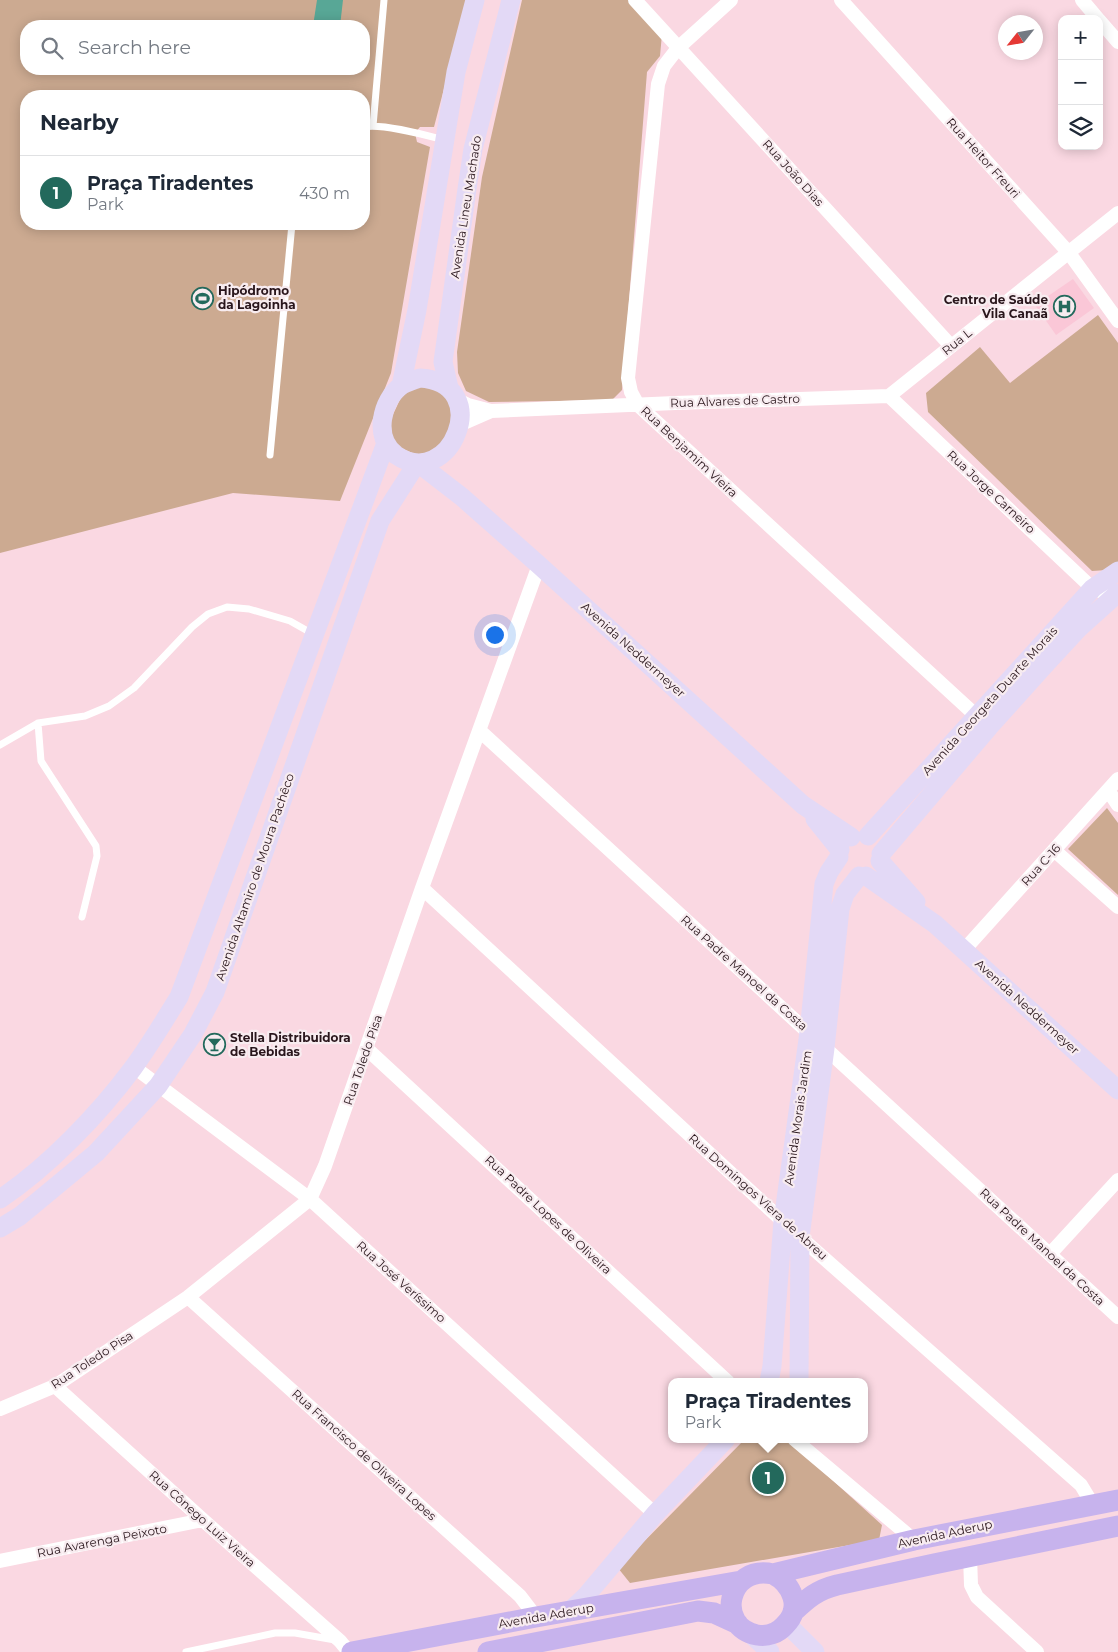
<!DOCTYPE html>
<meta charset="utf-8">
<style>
:root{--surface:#fff;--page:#f2f2f3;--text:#1f2937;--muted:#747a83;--line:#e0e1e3;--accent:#23695c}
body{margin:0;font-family:Montserrat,sans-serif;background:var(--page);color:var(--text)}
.controls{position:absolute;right:15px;top:15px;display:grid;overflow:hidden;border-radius:10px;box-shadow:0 2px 12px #0003}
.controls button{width:45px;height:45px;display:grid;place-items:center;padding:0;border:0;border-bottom:1px solid var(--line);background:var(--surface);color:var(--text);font:25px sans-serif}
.compass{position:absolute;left:998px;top:15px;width:45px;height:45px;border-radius:50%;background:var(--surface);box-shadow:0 2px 12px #0003;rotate:239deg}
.you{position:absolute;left:494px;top:634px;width:18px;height:18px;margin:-12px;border:4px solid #fff;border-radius:50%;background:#1a73e8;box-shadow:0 0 0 8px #1a73e833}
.badge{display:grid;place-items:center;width:32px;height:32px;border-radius:50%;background:var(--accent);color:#fff;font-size:16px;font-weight:700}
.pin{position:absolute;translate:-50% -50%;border:2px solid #fff;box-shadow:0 1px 5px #0006}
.popup{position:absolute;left:668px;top:1378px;width:200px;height:65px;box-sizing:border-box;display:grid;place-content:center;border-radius:10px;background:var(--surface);filter:drop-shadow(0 1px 4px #0005);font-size:16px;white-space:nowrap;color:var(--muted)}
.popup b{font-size:19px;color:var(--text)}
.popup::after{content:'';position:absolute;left:50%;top:100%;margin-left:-10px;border:10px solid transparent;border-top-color:var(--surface)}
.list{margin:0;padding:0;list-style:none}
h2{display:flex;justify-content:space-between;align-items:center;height:65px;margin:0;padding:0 20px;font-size:21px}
h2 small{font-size:16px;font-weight:400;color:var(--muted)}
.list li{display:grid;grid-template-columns:32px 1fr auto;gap:15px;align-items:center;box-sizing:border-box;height:75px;padding:0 20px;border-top:1px solid var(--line)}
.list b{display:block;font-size:19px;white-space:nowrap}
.list p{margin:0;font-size:16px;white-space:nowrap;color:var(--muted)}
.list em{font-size:16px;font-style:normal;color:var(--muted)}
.icon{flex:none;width:28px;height:28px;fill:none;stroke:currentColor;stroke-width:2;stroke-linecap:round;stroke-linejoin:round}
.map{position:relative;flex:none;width:1118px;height:1652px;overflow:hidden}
.search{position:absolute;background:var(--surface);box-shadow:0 2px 12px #0003;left:20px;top:20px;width:350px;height:55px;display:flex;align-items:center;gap:12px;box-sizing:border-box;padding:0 18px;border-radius:20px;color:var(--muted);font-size:19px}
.panel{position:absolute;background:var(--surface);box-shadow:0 2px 12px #0003;left:20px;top:90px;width:350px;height:140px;border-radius:20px}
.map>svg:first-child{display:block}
.built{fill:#fac7d7}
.green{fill:#ccaa91;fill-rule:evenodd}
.water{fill:#58a796}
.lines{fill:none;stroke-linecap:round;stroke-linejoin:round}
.lane{stroke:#fff;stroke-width:7}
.street{stroke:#fff;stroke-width:14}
.secondary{stroke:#e3d9f6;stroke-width:19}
.primary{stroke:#c7b3ed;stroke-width:21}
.labels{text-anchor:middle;stroke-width:4.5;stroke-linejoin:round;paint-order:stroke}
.street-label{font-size:12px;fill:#29161c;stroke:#f8ecf0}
.poi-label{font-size:12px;font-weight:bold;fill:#29161c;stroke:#f8ecf0;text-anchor:start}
</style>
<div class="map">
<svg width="1118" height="1652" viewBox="0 0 1118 1652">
<rect width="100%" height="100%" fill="#fad8e2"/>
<path class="built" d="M 1073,279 L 1094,308 L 1056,335 L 1035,305 Z"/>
<path class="green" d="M 0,0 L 467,0 L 434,127 L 420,127 L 415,133 L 417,142 L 430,147 L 391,373 L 340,501 L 233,493 L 0,553 ZM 26,26 L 364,26 L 364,69 L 26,69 ZM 26,96 L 364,96 L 364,224 L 26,224 Z
M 522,0 L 631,0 L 662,34 L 660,56 L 647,72 L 622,390 L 612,400 L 489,402 L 466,391 L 458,373 L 457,352 L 482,177 Z
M 1098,315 L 1118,343 L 1118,563 L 1107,570 L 1092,571 L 928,412 L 926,393 L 980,347 L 1010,383 Z
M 413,386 L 440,386 L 456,404 L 450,438 L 424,458 L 392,444 L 390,421 L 404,391 Z
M 1107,808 L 1118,823 L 1118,895 L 1068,849 Z
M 745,1439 L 787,1439 L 882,1525 L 879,1540 L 630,1583 L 618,1568 Z"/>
<path class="water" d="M 317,0 L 343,0 L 340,26 L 313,26 Z"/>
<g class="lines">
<path class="lane" d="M 373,126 L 384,0
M 364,127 C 382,123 425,135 444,140
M 270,455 L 292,224
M 38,723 L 41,761 L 96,846 L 97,856 L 82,917
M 0,745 L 38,723 L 85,716 L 109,706 L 134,688 L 192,627 L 208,614 L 227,607 L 249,609 L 290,621 L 313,634
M 186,1652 L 275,1633 L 295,1633 L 335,1640"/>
<path class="street" d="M 635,0 L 951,346
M 731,0 L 678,48 L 664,66 L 658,84 L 628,378 L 631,392 L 638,405 L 983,722
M 841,0 L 1069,253 L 1118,321
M 1082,0 L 1098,19
M 1099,20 L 1118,42
M 889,396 L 1091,587 L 1102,592
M 889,396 L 1118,213
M 458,400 L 468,405 L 491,411 L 675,403 L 889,396
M 459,425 L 491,411
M 480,731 L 1118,1317
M 1108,790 L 1118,805
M 1054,850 L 1118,907
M 422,888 L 800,1237 L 1081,1485 L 1093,1505
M 964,950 L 1118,779
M 367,1049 L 728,1382
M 134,1067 L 310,1199 L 655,1514
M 1050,1254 L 1118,1180
M 188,1297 L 520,1596 L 536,1617
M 55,1386 L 203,1520 L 340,1641 L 349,1652
M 0,1409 L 55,1386 L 188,1297 L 310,1199 L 325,1166 L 422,888 L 539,565
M 794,1439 L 914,1540
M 970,1556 L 971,1585 L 977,1597 L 1037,1652
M 0,1561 L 203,1520"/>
<path class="secondary" d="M 420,378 C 496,383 450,493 396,455 C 373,438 381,400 402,385 C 408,382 414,380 420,378 Z
M 401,386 L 417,310 L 456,72 L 475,0
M 449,388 L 443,362 L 467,189 L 473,149 L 511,0
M 418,463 L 462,497 L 539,565 L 803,805 L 851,837
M 815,819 L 840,850
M 868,836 L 1093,588 L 1118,571
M 881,854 L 989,727 L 1043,667 L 1078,629 L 1118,593
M 880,861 L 916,902
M 866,876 L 935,924 L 1118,1090
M 0,1199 C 48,1167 99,1114 133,1068 C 150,1045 164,1021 179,997 L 386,443
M 0,1228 L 20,1216 L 96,1153 L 158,1086 L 193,1034 L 215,992 L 380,521 L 417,463
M 769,1382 L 772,1366 L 783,1221 L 809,1032 L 824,884 L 829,872 L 839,857
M 799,1382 L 800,1237 L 825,1048 L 840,909 L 845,894 L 859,876
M 569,1612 L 585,1597 L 655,1514 L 726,1439
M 787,1624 L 815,1652
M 750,1633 L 770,1652"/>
<path class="primary" d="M 773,1574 C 792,1584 803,1608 785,1625 C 778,1633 768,1637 757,1635 C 715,1627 727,1564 773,1574 L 914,1540 L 1118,1500
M 793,1612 C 808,1598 817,1590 837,1585 L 934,1564 L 1118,1526
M 352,1652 L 536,1617 L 741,1581
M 488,1652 L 698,1611 L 714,1613 L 738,1624"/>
</g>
<defs>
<symbol id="stadium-ring" viewBox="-11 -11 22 22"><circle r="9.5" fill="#f8ecf0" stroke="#23695c" stroke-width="1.5"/><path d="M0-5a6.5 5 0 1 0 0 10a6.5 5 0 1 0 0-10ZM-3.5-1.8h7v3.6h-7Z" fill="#23695c"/></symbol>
<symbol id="hospital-ring" viewBox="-11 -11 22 22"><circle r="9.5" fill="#f8ecf0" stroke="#23695c" stroke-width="1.5"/><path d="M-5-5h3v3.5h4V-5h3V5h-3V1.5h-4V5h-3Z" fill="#23695c"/></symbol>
<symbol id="bar-ring" viewBox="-11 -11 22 22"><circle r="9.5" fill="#f8ecf0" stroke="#23695c" stroke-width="1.5"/><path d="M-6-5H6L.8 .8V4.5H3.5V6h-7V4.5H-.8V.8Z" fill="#23695c"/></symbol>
</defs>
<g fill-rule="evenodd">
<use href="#stadium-ring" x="190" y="286" width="25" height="25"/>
<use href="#hospital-ring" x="1052" y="294" width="25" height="25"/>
<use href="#bar-ring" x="202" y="1032" width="25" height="25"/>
</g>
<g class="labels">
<g class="street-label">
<text transform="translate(983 158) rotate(48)" y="4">Rua Heitor Freuri</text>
<text transform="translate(793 173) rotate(48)" y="4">Rua João Dias</text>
<text transform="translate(466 207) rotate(-81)" y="4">Avenida Lineu Machado</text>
<text transform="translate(957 342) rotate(-39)" y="4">Rua L</text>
<text transform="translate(735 401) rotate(-2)" y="4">Rua Alvares de Castro</text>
<text transform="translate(689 452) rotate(43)" y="4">Rua Benjamim Vieira</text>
<text transform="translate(991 492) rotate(43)" y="4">Rua Jorge Carneiro</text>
<text transform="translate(633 650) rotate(42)" y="4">Avenida Neddermeyer</text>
<text transform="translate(990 701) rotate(-48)" y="4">Avenida Georgeta Duarte Morais</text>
<text transform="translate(1041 865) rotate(-48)" y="4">Rua C-16</text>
<text transform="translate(255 877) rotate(-71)" y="4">Avenida Altamiro de Moura Pachêco</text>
<text transform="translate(744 973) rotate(42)" y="4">Rua Padre Manoel da Costa</text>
<text transform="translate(1027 1007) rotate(42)" y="4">Avenida Neddermeyer</text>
<text transform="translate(363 1060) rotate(-71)" y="4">Rua Toledo Pisa</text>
<text transform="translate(798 1118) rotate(-82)" y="4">Avenida Morais Jardim</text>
<text transform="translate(758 1197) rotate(42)" y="4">Rua Domingos Viera de Abreu</text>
<text transform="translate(548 1215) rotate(43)" y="4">Rua Padre Lopes de Oliveira</text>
<text transform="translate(1042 1247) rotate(43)" y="4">Rua Padre Manoel da Costa</text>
<text transform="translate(401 1282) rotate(42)" y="4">Rua José Veríssimo</text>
<text transform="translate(92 1360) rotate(-33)" y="4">Rua Toledo Pisa</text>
<text transform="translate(364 1455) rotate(42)" y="4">Rua Francisco de Oliveira Lopes</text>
<text transform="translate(202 1519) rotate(42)" y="4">Rua Cônego Luiz Vieira</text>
<text transform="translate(945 1534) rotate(-12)" y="4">Avenida Aderup</text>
<text transform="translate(102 1541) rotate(-11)" y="4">Rua Avarenga Peixoto</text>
<text transform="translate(546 1616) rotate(-10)" y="4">Avenida Aderup</text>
</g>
<g class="poi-label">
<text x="218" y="295">Hipódromo<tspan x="218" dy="14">da Lagoinha</tspan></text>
<text x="1048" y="304" text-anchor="end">Centro de Saúde<tspan x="1048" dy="14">Vila Canaã</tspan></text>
<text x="230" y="1042">Stella Distribuidora<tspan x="230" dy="14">de Bebidas</tspan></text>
</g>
</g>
</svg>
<div class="controls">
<button>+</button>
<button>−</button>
<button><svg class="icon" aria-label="layers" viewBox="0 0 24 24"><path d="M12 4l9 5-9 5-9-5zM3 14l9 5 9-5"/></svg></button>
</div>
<svg class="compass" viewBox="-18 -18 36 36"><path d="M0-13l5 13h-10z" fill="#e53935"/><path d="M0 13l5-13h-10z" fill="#747a83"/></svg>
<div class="you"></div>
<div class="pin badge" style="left:768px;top:1478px">1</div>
<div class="popup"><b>Praça Tiradentes</b>Park</div>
<div class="search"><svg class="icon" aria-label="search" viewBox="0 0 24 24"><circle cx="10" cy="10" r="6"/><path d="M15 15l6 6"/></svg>Search here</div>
<section class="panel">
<h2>Nearby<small></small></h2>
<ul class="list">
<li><span class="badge">1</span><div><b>Praça Tiradentes</b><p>Park</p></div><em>430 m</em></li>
</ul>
</section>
</div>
